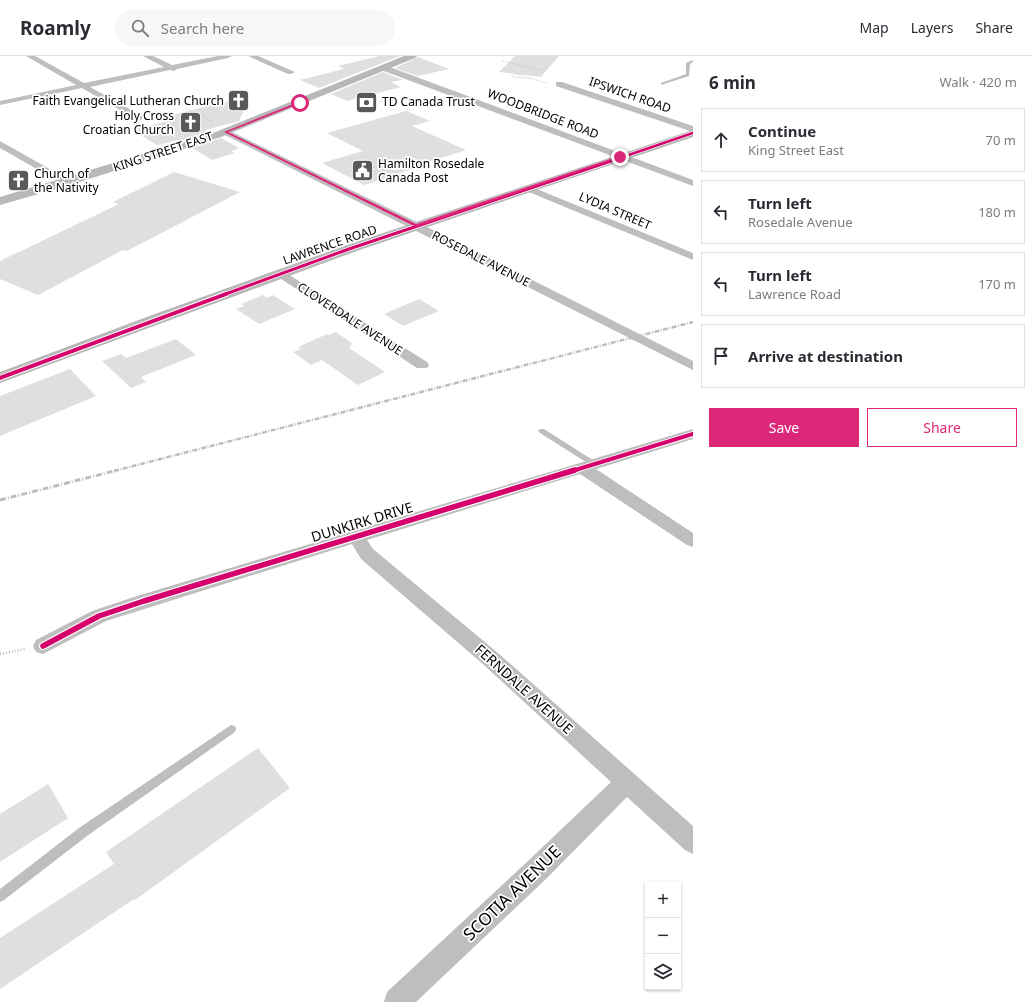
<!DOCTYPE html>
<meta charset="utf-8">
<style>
:root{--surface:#fff;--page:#f7f7f7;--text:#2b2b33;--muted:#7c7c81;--line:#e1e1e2;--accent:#db2777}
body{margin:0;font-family:"Noto Sans",sans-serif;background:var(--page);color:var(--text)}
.controls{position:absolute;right:12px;bottom:12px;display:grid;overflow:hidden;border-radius:0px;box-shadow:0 1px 3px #0004}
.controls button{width:36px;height:36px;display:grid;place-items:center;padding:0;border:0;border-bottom:1px solid var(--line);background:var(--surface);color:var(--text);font:20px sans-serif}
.stop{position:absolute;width:12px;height:12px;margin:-9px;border:3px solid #db2777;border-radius:50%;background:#fff}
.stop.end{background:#db2777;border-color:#fff;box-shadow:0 1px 4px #0008}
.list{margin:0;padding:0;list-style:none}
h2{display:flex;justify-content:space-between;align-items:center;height:52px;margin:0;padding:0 16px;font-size:17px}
h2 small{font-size:13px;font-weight:400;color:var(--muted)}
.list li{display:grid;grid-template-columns:26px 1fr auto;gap:12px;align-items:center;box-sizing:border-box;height:64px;margin:0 8px 8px;padding:0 8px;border:1px solid var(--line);border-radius:0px}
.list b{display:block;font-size:15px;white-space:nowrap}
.list p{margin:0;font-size:13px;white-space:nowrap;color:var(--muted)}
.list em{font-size:13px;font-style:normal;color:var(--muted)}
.actions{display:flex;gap:8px;padding:12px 16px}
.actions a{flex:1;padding:9px 0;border:1px solid var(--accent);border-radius:0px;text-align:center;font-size:14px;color:var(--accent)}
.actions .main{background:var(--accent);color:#fff}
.icon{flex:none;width:22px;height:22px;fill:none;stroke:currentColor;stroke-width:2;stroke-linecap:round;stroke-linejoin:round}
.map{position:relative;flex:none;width:693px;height:946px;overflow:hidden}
header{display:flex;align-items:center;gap:24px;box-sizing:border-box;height:56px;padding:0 20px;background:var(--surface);border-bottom:1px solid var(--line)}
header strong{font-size:19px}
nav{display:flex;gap:22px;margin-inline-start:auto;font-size:14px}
.search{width:280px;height:36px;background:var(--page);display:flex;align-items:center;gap:10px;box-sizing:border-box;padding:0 14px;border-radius:22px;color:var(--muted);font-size:15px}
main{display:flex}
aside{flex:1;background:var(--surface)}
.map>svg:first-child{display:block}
.building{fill:#dfdfdf}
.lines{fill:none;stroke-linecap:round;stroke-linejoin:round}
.path-far1{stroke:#b9b9b9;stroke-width:1;stroke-dasharray:0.5 1;stroke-linecap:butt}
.path{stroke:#b9b9b9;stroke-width:2.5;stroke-dasharray:1 2;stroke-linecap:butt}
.lane{fill:#bebebe;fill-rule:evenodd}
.street{fill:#bebebe;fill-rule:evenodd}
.secondary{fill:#b8b8b8;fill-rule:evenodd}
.rail-far1{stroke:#bebebe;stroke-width:2.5;stroke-dasharray:5 1.5 1 1.5;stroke-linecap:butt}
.rail{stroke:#bebebe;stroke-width:3;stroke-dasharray:6 2 1 2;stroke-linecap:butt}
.cycleway-far3-casing{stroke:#fff;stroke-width:3.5}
.cycleway-far2-casing{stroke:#fff;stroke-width:4.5}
.cycleway-far1-casing{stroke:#fff;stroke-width:6}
.cycleway-casing{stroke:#fff;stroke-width:8}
.cycleway-far3{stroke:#d6006c;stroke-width:2.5}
.cycleway-far2{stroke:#d6006c;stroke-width:3}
.cycleway-far1{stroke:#d6006c;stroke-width:4}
.cycleway{stroke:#d6006c;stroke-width:5.5}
.route{fill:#db2777}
.labels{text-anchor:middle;stroke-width:3.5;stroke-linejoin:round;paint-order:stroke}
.far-street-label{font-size:12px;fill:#000;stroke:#fff}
.far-poi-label{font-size:12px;fill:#000;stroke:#fff;text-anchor:start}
.street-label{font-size:14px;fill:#000;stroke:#fff}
.near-street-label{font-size:17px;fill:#000;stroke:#fff}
</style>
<header>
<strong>Roamly</strong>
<div class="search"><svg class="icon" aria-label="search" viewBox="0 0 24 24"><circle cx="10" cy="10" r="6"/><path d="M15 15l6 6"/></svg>Search here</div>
<nav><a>Map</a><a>Layers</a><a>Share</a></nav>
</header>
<main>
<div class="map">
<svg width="693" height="946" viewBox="0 0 693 946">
<rect width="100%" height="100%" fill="#fff"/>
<path class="building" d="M 379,0 L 400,0 L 319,32 L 300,24 L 344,13 L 338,10 Z
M 515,0 L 559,0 L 541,21 L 499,16 Z
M 418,1 L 449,13 L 418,20 L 395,12 Z
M 383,16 L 403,24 L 391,26 L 401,31 L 347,45 L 331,38 Z
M 250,40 L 239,65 L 205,74 L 210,76 L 180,85 L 178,84 L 157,89 L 132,74 L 167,65 L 172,59 Z
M 406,55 L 430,65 L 412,70 L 466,94 L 422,108 L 425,109 L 364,129 L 322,107 L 363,95 L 327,77 Z
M 221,82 L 239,92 L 231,95 L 235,97 L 212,104 L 192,92 Z
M 174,116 L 240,136 L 127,195 L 123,194 L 38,239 L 0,223 L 0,205 L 119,148 L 113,146 Z
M 263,239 L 267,242 L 273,239 L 295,253 L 259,268 L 236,253 L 244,250 L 241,248 Z
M 419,243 L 439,255 L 403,270 L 384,258 Z
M 336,276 L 353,288 L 350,289 L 352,290 L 349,292 L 385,316 L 358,329 L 322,304 L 311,309 L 293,296 L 301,293 L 298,291 L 327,278 L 329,279 Z
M 176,283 L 196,299 L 141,321 L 146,326 L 131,332 L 102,305 L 121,298 L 126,302 Z
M 70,313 L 96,340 L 0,380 L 0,340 Z
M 258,692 L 290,732 L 135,844 L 134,843 L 0,933 L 0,882 L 114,808 L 106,796 Z
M 48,728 L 68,762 L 0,806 L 0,758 Z"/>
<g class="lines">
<path class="path-far1" d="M 502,5 L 542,14
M 515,18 L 529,22 L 512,21 Z
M 529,22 L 547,27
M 185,52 L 213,66"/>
<path class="path" d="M 0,598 L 25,593"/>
<path class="lane" d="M 693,4 L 693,6 L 690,8 L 689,20 L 661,29 L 661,27 L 686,18 L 686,7 Z
M 540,373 L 544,373 L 599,408 L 595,410 L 592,410 L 540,377 L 538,375 Z
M 231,669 L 235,670 L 236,673 L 235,676 L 87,780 L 4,844 L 0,846 L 0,833 L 79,772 Z"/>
<path class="street" d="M 26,0 L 35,0 L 84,27 L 164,11 L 143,0 L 153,0 L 172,9 L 218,0 L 232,0 L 228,2 L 177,13 L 174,15 L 170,14 L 90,31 L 142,60 L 143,62 L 139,65 L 82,32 L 0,49 L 0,45 L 76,29 Z
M 248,0 L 258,0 L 295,16 L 291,18 L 288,18 Z
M 381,10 L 387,10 L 693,124 L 693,130 L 381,14 Z
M 556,26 L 562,26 L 693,70 L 693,76 L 556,30 Z
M 226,73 L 431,173 L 693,305 L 693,314 L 223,78 L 222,76 L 223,74 Z
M 0,85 L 69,124 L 71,126 L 66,129 L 63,128 L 0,92 Z
M 527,129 L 693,197 L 693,204 L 524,134 L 522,132 Z
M 279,214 L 283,215 L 427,306 L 429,309 L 427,312 L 417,312 L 275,219 L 273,217 L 275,215 Z
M 693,373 L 693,383 L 596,413 L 693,477 L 693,491 L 687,489 L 580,418 L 367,484 L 373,493 L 498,597 L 693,770 L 693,798 L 685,794 L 627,741 L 547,822 L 416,946 L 384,946 L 387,936 L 529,804 L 611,726 L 484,609 L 361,503 L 352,488 L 106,565 L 43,598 L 36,596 L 33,590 L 36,584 L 92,555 L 137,540 Z"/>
<path class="secondary" d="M 404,0 L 417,0 L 415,2 L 221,81 L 70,129 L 0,149 L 0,141 L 213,77 Z
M 693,74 L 693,81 L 354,196 L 0,327 L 0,316 L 152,259 L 344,190 Z"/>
<path class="rail-far1" d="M 114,415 L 693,266"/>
<path class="rail" d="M 0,444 L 118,414"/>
<defs>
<path id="cycleway-far3" d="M 614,104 L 693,77"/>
<path id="cycleway-far2" d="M 223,239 L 349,193 L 617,103"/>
<path id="cycleway-far1" d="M 0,322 L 226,238
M 572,415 L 693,378"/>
<path id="cycleway" d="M 43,590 L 99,560 L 144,545 L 575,414"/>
</defs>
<use href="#cycleway-far3" class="cycleway-far3-casing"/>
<use href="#cycleway-far2" class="cycleway-far2-casing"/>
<use href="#cycleway-far1" class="cycleway-far1-casing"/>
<use href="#cycleway" class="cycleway-casing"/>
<use href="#cycleway-far3" class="cycleway-far3"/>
<use href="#cycleway-far2" class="cycleway-far2"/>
<use href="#cycleway-far1" class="cycleway-far1"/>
<use href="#cycleway" class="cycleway"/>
</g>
<path class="route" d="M 298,46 L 301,47 L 228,76 L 416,168 L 619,100 L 622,101 L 416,171 L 224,76 Z"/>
<defs>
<symbol id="church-square" viewBox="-11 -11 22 22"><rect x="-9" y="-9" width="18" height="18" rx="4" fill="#595959" stroke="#fff"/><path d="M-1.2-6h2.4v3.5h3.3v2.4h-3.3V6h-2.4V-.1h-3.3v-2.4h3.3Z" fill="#fff"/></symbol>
<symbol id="bank-square" viewBox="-11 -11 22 22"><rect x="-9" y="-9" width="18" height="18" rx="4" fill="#595959" stroke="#fff"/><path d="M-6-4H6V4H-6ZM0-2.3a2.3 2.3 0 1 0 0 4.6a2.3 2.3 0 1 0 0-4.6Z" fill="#fff"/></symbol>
<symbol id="civic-square" viewBox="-11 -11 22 22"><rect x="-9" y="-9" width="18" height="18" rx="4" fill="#595959" stroke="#fff"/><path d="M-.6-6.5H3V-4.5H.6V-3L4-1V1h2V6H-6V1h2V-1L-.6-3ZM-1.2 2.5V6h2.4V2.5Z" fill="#fff"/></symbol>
</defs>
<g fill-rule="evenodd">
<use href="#church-square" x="226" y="32" width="25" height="25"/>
<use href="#bank-square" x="354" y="34" width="25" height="25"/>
<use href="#church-square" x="178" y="54" width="25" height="25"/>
<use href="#civic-square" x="350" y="102" width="25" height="25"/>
<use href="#church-square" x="6" y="112" width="25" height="25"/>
</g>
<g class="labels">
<g class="far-street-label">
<text transform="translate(630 39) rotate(19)" y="4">IPSWICH ROAD</text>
<text transform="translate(543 58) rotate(21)" y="4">WOODBRIDGE ROAD</text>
<text transform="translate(163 96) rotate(-18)" y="4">KING STREET EAST</text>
<text transform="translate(615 155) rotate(23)" y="4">LYDIA STREET</text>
<text transform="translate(330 189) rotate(-19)" y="4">LAWRENCE ROAD</text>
<text transform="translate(481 203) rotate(27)" y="4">ROSEDALE AVENUE</text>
<text transform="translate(350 263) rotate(33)" y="4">CLOVERDALE AVENUE</text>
</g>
<g class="far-poi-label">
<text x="224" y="49" text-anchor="end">Faith Evangelical Lutheran Church</text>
<text x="382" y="50">TD Canada Trust</text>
<text x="174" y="64" text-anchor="end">Holy Cross<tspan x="174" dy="14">Croatian Church</tspan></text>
<text x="378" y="112">Hamilton Rosedale<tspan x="378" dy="14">Canada Post</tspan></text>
<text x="34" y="122">Church of<tspan x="34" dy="14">the Nativity</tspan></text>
</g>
<g class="street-label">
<text transform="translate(362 466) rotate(-17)" y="5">DUNKIRK DRIVE</text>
<text transform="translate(524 633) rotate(42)" y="5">FERNDALE AVENUE</text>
</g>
<g class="near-street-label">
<text transform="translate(512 837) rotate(-44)" y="6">SCOTIA AVENUE</text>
</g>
</g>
</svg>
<div class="controls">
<button>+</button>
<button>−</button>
<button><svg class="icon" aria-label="layers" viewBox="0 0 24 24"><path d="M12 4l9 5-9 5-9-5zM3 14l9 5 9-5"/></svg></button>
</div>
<div class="stop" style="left:300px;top:47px"></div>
<div class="stop end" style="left:620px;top:101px"></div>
</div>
<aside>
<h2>6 min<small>Walk · 420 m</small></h2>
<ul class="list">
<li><svg class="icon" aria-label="ahead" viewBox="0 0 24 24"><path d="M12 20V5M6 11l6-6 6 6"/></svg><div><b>Continue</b><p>King Street East</p></div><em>70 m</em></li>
<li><svg class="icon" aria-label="left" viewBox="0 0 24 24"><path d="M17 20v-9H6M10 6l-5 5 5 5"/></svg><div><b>Turn left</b><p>Rosedale Avenue</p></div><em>180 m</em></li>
<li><svg class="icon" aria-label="left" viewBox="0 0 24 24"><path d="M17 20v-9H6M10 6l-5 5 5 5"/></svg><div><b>Turn left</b><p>Lawrence Road</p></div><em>170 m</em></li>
<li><svg class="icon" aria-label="arrive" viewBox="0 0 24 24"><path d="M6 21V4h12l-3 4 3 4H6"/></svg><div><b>Arrive at destination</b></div></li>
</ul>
<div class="actions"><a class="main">Save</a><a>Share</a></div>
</aside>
</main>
